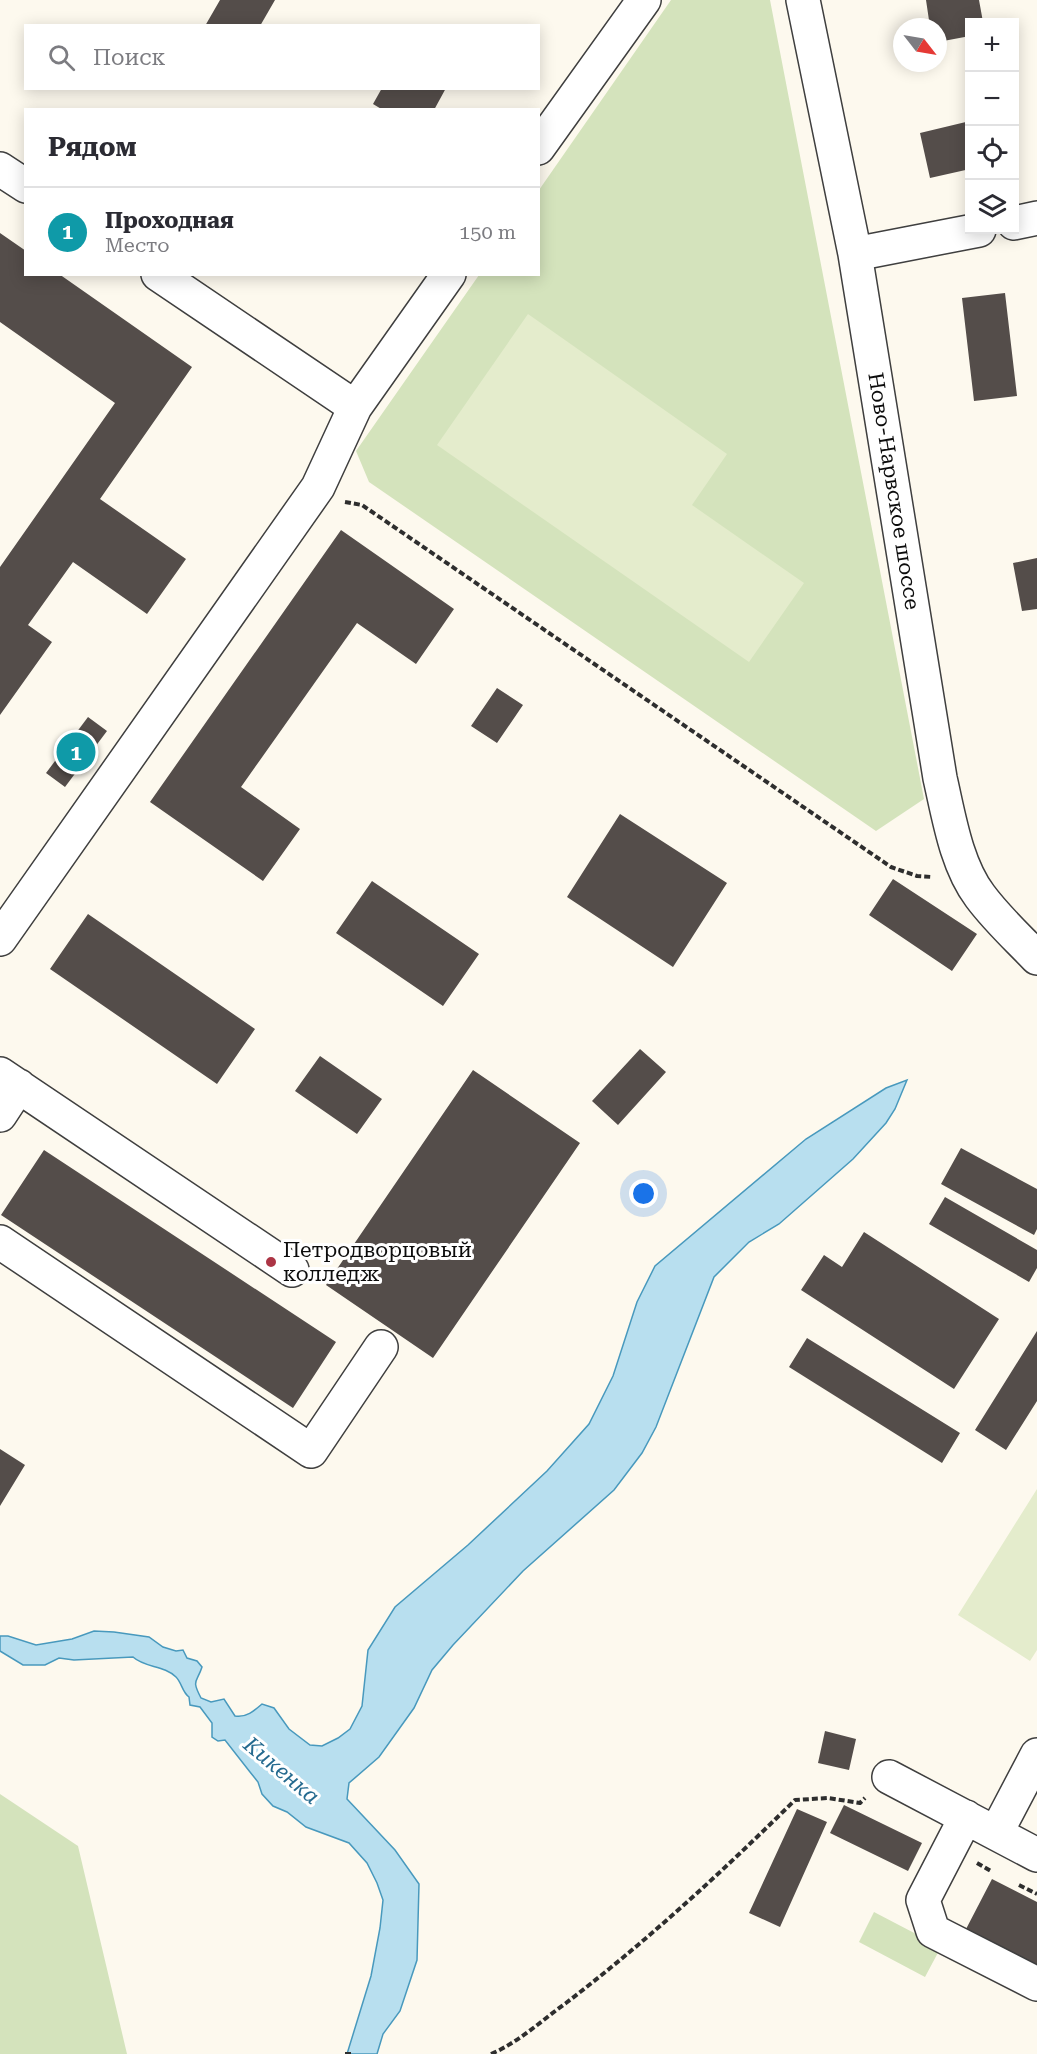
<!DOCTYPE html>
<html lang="ru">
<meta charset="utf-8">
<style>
:root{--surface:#fff;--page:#f7f7f7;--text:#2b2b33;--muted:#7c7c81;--line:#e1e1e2;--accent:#ea580c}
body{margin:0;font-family:"Roboto Serif",serif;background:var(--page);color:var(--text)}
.controls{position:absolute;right:18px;top:18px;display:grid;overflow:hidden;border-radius:0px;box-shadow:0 3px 15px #0003}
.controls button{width:54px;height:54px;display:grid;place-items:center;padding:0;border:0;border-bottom:2px solid var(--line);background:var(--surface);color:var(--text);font:30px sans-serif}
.compass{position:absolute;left:893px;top:18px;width:54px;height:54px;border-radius:50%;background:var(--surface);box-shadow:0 3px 15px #0003;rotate:121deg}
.you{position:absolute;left:644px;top:1194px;width:21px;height:21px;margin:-15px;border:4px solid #fff;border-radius:50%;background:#1a73e8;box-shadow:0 0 0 9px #1a73e833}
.badge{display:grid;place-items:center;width:39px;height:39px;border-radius:50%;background:var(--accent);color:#fff;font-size:20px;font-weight:700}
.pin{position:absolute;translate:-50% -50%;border:3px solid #fff;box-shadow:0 2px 6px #0006}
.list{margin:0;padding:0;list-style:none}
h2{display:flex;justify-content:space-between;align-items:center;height:78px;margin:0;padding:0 24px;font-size:26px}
h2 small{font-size:20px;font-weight:400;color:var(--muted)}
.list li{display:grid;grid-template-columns:39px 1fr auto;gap:18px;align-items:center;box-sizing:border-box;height:90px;padding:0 24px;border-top:2px solid var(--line)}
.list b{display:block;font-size:22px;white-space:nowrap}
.list p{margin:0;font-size:20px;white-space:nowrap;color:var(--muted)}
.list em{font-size:20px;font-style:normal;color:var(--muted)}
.icon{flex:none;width:33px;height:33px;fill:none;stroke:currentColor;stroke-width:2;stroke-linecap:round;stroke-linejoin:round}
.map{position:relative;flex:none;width:1037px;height:2054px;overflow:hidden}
.search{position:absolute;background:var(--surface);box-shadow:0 3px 15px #0003;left:24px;top:24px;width:516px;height:66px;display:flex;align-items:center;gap:15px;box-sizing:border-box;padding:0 21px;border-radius:0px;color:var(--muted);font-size:22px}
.panel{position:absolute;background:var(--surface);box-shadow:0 3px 15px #0003;left:24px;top:108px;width:516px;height:168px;border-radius:0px}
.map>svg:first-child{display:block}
.green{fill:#d4e3bc}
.pitch{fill:#e4eccc}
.water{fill:#b8dfef;stroke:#4899bd;stroke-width:1.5}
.building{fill:#544d4a}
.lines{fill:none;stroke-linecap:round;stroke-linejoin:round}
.minor-casing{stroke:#3f3f3f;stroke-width:36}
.path{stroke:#2e2e2e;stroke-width:4;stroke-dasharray:6 3;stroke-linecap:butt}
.minor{stroke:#fff;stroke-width:33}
.poi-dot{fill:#ac3545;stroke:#fff;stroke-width:2}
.labels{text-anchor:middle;stroke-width:6;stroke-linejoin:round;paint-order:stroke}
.street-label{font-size:21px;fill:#0c0c0c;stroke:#fff}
.poi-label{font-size:21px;fill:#0c0c0c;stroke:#fff;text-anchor:start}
.water-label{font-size:22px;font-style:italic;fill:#256a8f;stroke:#fff}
</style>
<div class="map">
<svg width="1037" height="2054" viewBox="0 0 1037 2054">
<rect width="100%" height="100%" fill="#fdf9ee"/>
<path class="green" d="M 671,0 L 770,0 L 924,799 L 876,831 L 369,482 L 356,451 L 479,275 L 538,274 L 539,190 Z
M 0,1794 L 78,1846 L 127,2054 L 0,2054 Z
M 874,1912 L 941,1947 L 925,1977 L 859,1942 Z"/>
<path class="pitch" d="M 528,314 L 727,454 L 692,505 L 804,583 L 749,662 L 437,445 Z
M 1037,1489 L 1037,1650 L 1030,1661 L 958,1615 Z"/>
<path class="water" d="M 907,1080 L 895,1109 L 886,1123 L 853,1159 L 779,1224 L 749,1242 L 714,1277 L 656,1427 L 642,1453 L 614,1490 L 523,1571 L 453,1645 L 432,1670 L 414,1708 L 379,1757 L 349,1783 L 347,1799 L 395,1850 L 419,1884 L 417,1960 L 400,2011 L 383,2034 L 377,2054 L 347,2054 L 371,1976 L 380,1928 L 383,1900 L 377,1883 L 367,1863 L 349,1843 L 306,1827 L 287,1812 L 273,1806 L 262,1794 L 258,1782 L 250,1772 L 225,1740 L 218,1741 L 212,1737 L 212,1723 L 200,1707 L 190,1705 L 189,1697 C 182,1692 182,1683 176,1677 C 164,1665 145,1668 133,1657 L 74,1660 L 59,1658 L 45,1665 L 23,1665 L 0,1651 L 0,1636 L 8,1636 L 36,1645 L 72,1639 L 94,1631 L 114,1632 L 149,1637 L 163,1647 L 176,1651 L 183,1650 L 187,1658 L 197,1661 L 202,1667 C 197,1683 191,1679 201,1698 L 211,1702 L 224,1699 L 235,1716 C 246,1718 254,1711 262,1704 L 274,1708 L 289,1729 L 310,1745 L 322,1746 L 338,1738 L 350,1729 L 362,1706 L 368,1650 L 395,1607 L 468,1545 L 547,1471 L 589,1424 L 613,1376 L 637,1302 L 655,1266 L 806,1139 L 886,1088 Z"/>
<path class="building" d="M 220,0 L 275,0 L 260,26 L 205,26 Z
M 926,0 L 979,0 L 983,22 L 970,22 L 970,36 L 938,42 L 938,27 L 930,27 Z
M 382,88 L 446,88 L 434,110 L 383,110 L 373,104 Z
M 970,121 L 970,169 L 930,178 L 920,133 Z
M 0,233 L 26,251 L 26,274 L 59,274 L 192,367 L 100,499 L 186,559 L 147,614 L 73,562 L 28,625 L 52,642 L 0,715 L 0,567 L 115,403 L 0,322 Z
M 1005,293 L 1017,396 L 974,401 L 962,298 Z
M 341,530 L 454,609 L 416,664 L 357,623 L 241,787 L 300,829 L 263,881 L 150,802 Z
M 1037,558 L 1037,609 L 1022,611 L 1013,563 Z
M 497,688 L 523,705 L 497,743 L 471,726 Z
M 88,717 L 107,731 L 65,787 L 46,773 Z
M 620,814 L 727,883 L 673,967 L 567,897 Z
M 893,879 L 977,934 L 952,971 L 869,915 Z
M 372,881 L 479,954 L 443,1006 L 336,933 Z
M 88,914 L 255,1029 L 217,1084 L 50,969 Z
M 640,1049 L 666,1072 L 618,1125 L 592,1101 Z
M 320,1056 L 382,1099 L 357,1134 L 295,1091 Z
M 473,1070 L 580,1143 L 433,1358 L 326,1285 Z
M 961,1148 L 1037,1189 L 1037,1229 L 1034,1235 L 941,1184 Z
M 44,1150 L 336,1342 L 293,1408 L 1,1215 Z
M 945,1197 L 1037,1250 L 1037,1268 L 1029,1282 L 929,1224 Z
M 864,1232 L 999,1319 L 954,1389 L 801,1290 L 824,1255 L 842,1267 Z
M 1037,1331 L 1037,1401 L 1006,1450 L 975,1430 Z
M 807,1338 L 960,1433 L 942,1463 L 789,1367 Z
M 0,1449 L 25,1465 L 0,1506 Z
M 825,1731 L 856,1739 L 849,1770 L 818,1763 Z
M 844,1805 L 922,1843 L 908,1871 L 830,1833 Z
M 797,1809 L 827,1822 L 780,1927 L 749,1913 Z
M 992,1879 L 1037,1902 L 1037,1968 L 965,1931 Z"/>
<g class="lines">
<defs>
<path id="minor" d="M 803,0 L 855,254 L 940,778 C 949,817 956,864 980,896 C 997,919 1018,938 1037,958
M 538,148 L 644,0
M 0,169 L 26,186
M 1014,223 L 1037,218
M 855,254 L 979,230
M 158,274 L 355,407
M 0,939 L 318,487 L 355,407 L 449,274
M 0,1074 L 292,1270
M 0,1115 L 19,1086
M 0,1242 L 311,1451 L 381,1347
M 889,1777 L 1037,1855
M 966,1817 L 923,1900 L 933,1931 L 1037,1984
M 996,1833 L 1037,1755"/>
</defs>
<use href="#minor" class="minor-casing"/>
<path class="path" d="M 345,502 L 362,505 L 891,867 L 917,876 L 932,877
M 977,1863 L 991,1871
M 1019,1885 L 1037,1894
M 345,2054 L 351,2054
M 491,2054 C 519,2042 541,2021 566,2003 C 647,1941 722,1872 795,1800 L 828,1798 L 860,1803 L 865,1798"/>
<use href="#minor" class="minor"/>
</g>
<circle class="poi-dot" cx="271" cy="1262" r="6"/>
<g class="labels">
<g class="street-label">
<text transform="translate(894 491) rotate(81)" y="7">Ново-Нарвское шоссе</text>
</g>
<g class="poi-label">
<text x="283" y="1257">Петродворцовый<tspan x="283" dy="24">колледж</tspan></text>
</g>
<g class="water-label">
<text transform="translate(282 1770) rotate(40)" y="8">Кикенка</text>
</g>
</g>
</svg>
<div class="controls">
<button>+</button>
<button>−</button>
<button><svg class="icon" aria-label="locate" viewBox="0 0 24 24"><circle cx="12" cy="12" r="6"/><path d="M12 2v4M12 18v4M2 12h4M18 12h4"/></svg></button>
<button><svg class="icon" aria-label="layers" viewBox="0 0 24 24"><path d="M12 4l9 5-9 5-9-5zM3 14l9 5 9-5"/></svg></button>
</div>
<svg class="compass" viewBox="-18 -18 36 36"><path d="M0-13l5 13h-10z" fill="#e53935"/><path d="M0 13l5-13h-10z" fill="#7c7c81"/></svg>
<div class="you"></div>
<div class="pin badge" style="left:76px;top:752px;background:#0f9aa8">1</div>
<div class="search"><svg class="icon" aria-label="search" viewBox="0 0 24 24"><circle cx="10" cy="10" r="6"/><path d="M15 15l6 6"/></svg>Поиск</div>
<section class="panel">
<h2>Рядом<small></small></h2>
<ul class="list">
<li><span class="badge" style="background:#0f9aa8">1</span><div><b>Проходная</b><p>Место</p></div><em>150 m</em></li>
</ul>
</section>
</div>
